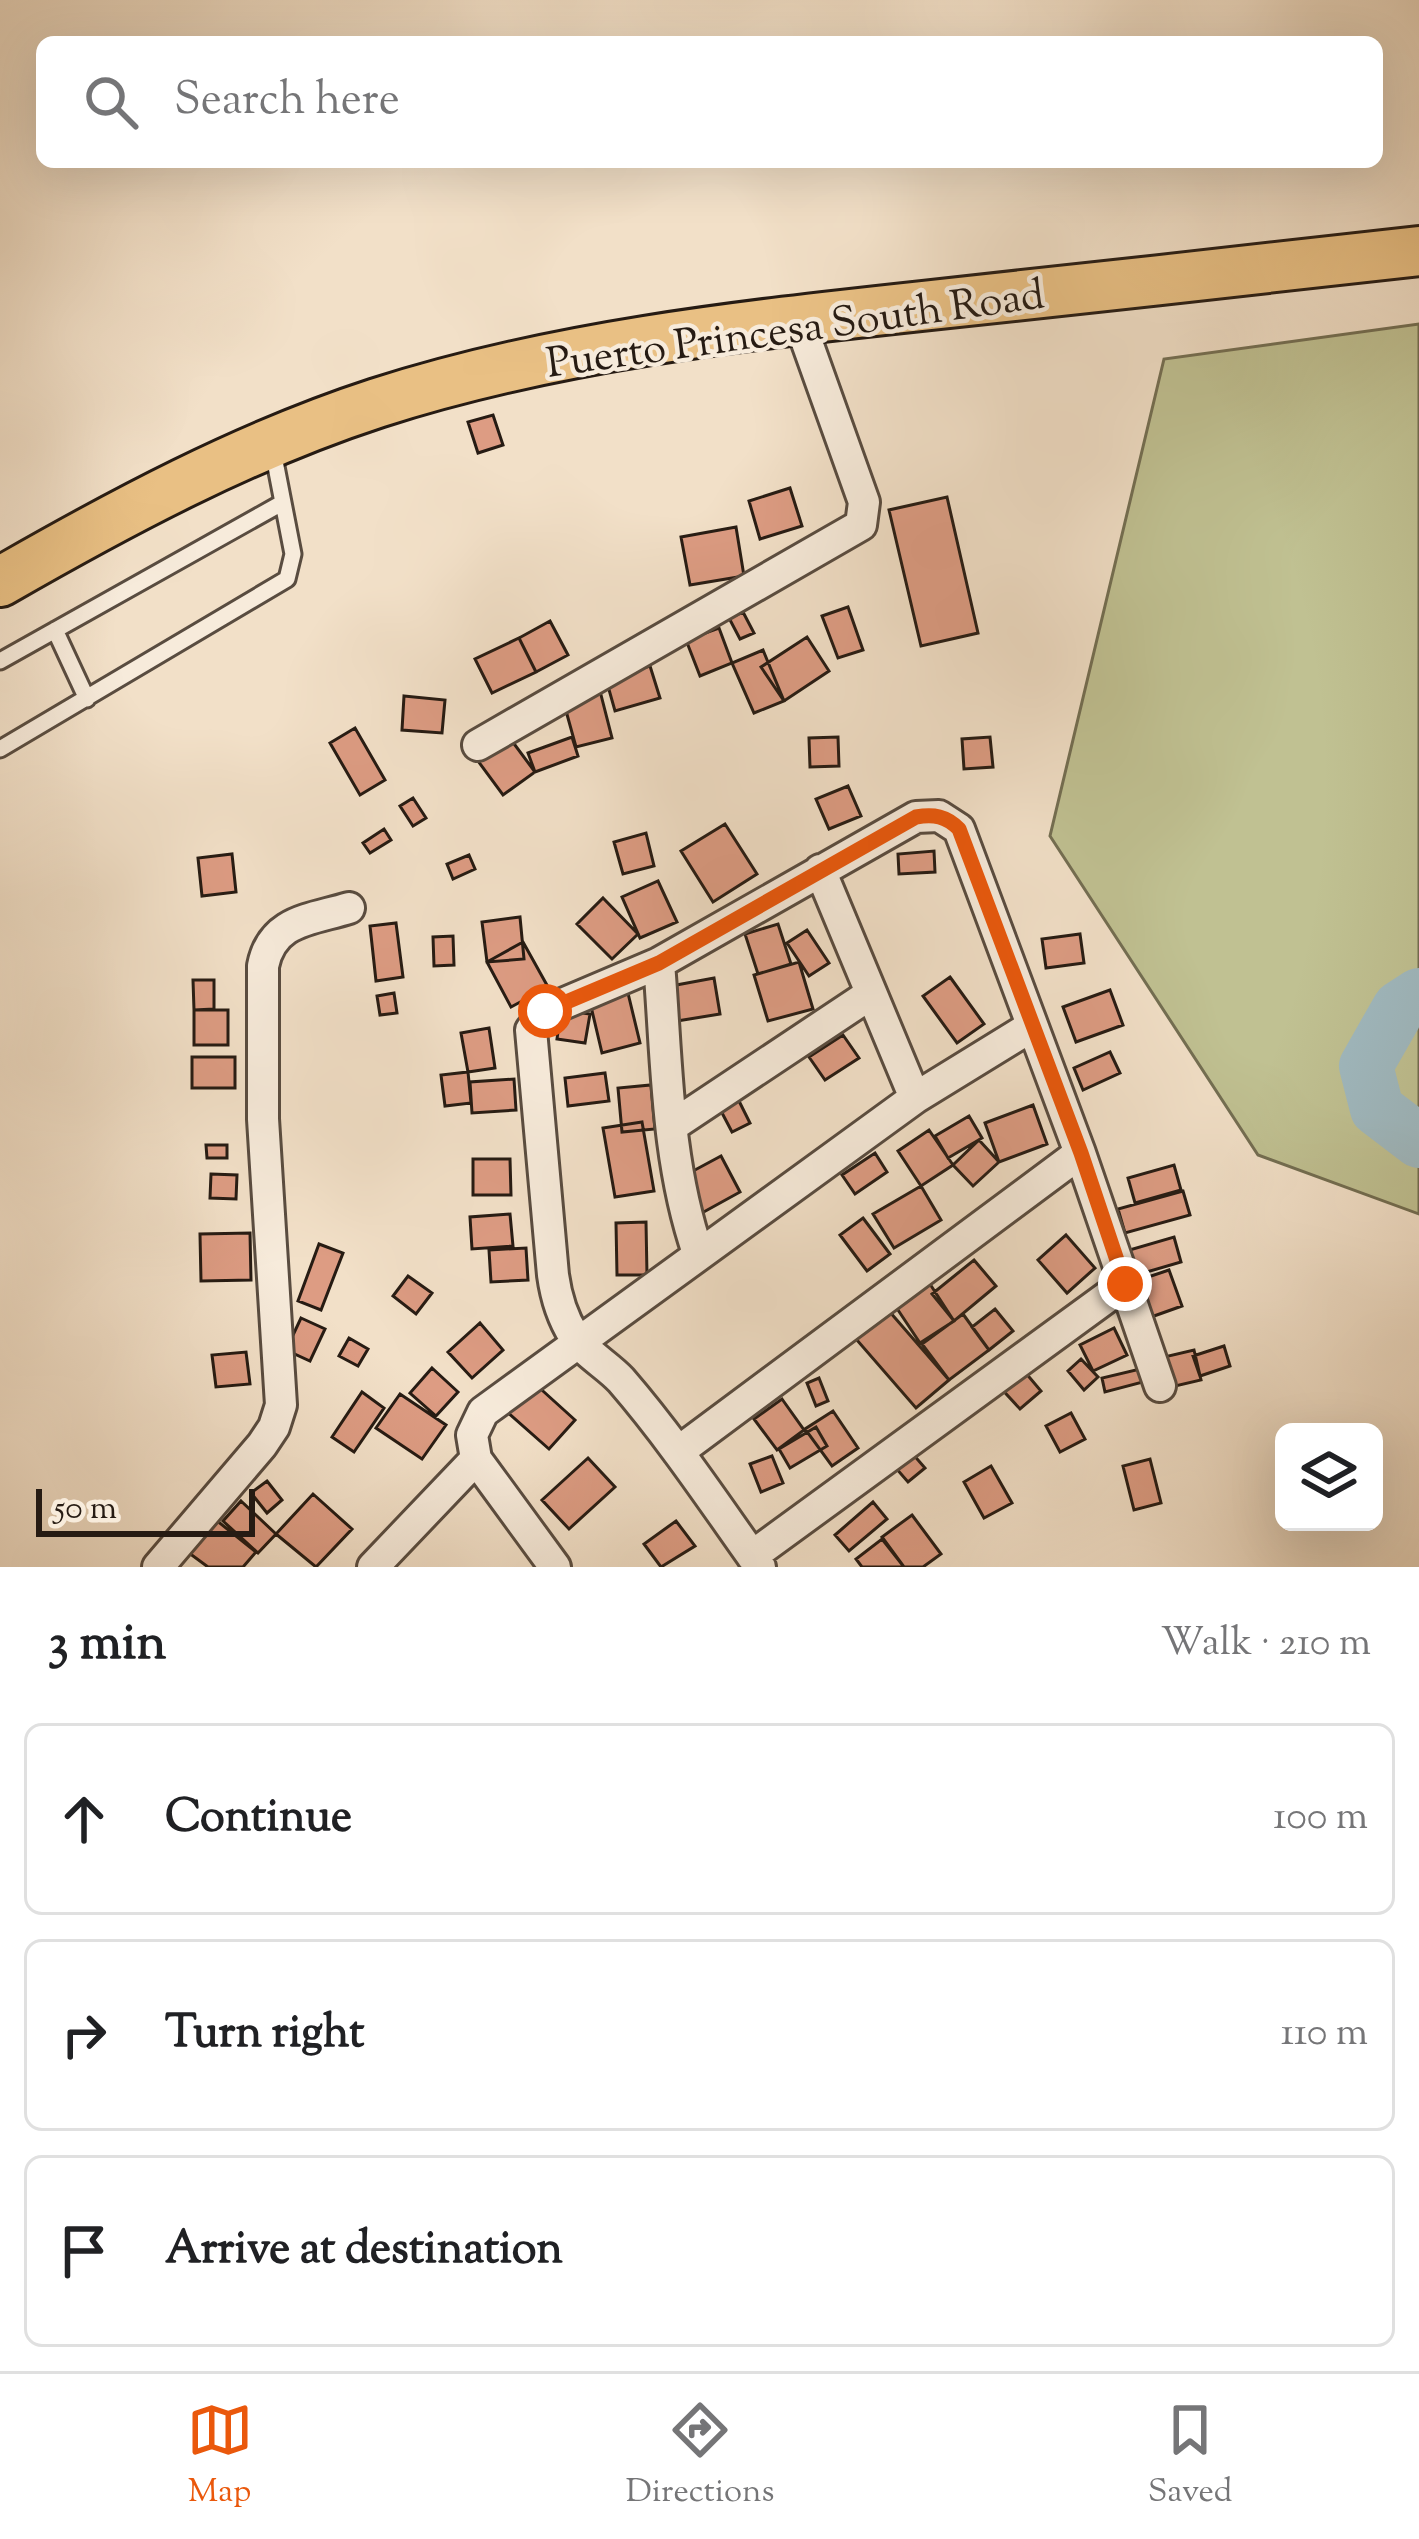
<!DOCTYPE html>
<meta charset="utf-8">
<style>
:root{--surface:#fff;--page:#f6f6f6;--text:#202124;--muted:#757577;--line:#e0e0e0;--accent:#ea580c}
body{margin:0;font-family:"Sorts Mill Goudy",serif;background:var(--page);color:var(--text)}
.controls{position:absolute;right:36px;bottom:36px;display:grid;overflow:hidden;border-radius:18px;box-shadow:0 12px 48px #0002}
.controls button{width:108px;height:108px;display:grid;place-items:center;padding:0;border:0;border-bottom:3px solid var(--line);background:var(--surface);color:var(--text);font:60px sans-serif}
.scale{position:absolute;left:36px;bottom:30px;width:219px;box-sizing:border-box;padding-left:12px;border:6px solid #261b13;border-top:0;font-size:33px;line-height:42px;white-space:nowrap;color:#261b13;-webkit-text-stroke:9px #f7ebdb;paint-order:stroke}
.stop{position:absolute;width:36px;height:36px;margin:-27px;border:9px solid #ea580c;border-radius:50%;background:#fff}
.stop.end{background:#ea580c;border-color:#fff;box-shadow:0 3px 12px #0008}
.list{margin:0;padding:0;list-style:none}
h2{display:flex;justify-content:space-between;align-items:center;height:156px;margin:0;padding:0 48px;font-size:51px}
h2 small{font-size:39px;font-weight:400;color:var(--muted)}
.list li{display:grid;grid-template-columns:78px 1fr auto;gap:36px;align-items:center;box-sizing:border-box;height:192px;margin:0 24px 24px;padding:0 24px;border:3px solid var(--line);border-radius:18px}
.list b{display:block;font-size:45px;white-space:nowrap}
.list em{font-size:39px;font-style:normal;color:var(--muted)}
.icon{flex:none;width:66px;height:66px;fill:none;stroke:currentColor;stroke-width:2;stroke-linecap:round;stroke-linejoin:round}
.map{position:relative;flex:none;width:1419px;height:1567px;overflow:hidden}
.search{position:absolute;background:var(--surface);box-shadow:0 12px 48px #0002;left:36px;right:36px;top:36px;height:132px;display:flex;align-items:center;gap:30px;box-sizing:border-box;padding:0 42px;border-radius:18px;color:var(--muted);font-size:45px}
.sheet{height:804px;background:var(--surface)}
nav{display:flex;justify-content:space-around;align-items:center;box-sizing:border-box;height:168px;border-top:3px solid var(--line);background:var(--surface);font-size:33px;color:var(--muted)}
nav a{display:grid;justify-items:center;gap:6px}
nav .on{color:var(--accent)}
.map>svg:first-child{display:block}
.green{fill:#c0c192;stroke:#736e52;stroke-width:3}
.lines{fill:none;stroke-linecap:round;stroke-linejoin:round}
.river{stroke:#a0bac1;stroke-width:54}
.building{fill:#dd9c83;stroke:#261b13;stroke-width:3}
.lane-casing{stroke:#594c40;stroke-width:21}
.street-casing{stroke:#594c40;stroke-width:36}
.primary-casing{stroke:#261b13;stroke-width:54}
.lane{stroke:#f7ebdb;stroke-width:15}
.street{stroke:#f7ebdb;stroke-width:30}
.primary{stroke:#e9c084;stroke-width:48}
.route{stroke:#ea580c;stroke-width:15}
.labels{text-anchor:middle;stroke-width:9;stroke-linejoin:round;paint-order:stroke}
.street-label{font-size:42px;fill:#261b13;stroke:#f7ebdb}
</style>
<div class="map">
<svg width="1419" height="1567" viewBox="0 0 1419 1567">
<rect width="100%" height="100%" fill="#f2e0c8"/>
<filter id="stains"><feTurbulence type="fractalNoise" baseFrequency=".00167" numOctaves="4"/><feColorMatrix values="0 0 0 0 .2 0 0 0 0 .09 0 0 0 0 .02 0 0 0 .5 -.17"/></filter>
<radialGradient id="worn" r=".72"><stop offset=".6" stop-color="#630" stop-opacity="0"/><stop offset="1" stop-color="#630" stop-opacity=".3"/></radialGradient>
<path class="green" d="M 1419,324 L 1419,1214 L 1258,1155 L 1050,836 L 1164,359 Z"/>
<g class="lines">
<path class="river" d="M 1419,995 L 1399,1008 L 1366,1066 L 1377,1109 L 1419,1141"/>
</g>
<path class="building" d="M 493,415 L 503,445 L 478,453 L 468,422 Z
M 790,488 L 802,526 L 760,539 L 749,501 Z
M 947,497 L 978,633 L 921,646 L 889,510 Z
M 736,527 L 744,576 L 690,585 L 681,537 Z
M 848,607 L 863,650 L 838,658 L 822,616 Z
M 743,612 L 754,633 L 740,639 L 729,618 Z
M 550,621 L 568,655 L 536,672 L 519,638 Z
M 719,628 L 732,663 L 700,676 L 686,640 Z
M 807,637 L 829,671 L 784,701 L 761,667 Z
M 519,638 L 536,672 L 492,693 L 475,659 Z
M 763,650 L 784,701 L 754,713 L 732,663 Z
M 650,666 L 660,698 L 615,711 L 606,679 Z
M 600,691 L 612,738 L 576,747 L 563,700 Z
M 404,696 L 445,700 L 442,733 L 402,730 Z
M 355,728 L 385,780 L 360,795 L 330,743 Z
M 509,737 L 535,772 L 503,795 L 478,761 Z
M 572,737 L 578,756 L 535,772 L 528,753 Z
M 838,737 L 839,766 L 810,767 L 809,738 Z
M 990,737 L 993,767 L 964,769 L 962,739 Z
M 848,786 L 861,816 L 829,829 L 816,799 Z
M 413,798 L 426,818 L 413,826 L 400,806 Z
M 725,824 L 757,874 L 713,902 L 681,851 Z
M 384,829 L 391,840 L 370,853 L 363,843 Z
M 646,833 L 654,866 L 623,874 L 614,842 Z
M 934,851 L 935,872 L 899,874 L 898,854 Z
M 232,854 L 236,892 L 202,896 L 198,858 Z
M 469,855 L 475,869 L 453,879 L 447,864 Z
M 658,881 L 677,922 L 640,938 L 622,897 Z
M 603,898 L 638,934 L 612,959 L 577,924 Z
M 520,917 L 524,959 L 487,962 L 482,922 Z
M 396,923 L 403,977 L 376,981 L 370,926 Z
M 778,924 L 791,964 L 758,974 L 745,934 Z
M 807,930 L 829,963 L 809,976 L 787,943 Z
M 1080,934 L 1084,963 L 1046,968 L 1042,939 Z
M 453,936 L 454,965 L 434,966 L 433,937 Z
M 523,942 L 548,987 L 511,1007 L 487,962 Z
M 799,962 L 813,1009 L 768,1021 L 754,975 Z
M 950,977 L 984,1024 L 957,1043 L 923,996 Z
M 714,978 L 720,1014 L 677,1021 L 671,986 Z
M 193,980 L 214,980 L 214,1009 L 194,1010 Z
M 627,989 L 640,1043 L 602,1053 L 589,998 Z
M 1110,990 L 1123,1025 L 1076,1042 L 1063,1007 Z
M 394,993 L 397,1013 L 380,1015 L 377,996 Z
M 194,1010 L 228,1010 L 228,1045 L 194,1045 Z
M 561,1010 L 590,1014 L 585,1043 L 557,1039 Z
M 489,1028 L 495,1068 L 468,1072 L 461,1033 Z
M 843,1035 L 859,1058 L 825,1080 L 809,1057 Z
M 1110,1052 L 1120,1073 L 1083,1090 L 1074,1068 Z
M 192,1057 L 235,1057 L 235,1088 L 192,1088 Z
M 468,1072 L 471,1103 L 445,1106 L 441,1075 Z
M 605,1073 L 609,1101 L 568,1106 L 565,1078 Z
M 514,1079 L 516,1110 L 472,1113 L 470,1082 Z
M 651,1085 L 655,1129 L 622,1132 L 618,1088 Z
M 738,1099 L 750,1123 L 732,1132 L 720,1109 Z
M 1033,1105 L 1047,1144 L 999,1162 L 985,1123 Z
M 969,1116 L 982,1138 L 948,1158 L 935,1136 Z
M 642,1122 L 654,1191 L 615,1197 L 603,1128 Z
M 929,1130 L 953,1165 L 921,1186 L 898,1151 Z
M 979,1140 L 999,1162 L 973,1186 L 953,1165 Z
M 206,1145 L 227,1145 L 227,1158 L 207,1158 Z
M 875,1153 L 887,1172 L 855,1194 L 842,1175 Z
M 721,1156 L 740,1192 L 700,1214 L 680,1178 Z
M 473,1159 L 510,1159 L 511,1195 L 473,1195 Z
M 1174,1165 L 1181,1190 L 1135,1203 L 1128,1178 Z
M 211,1174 L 237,1175 L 236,1199 L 210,1198 Z
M 921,1186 L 941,1220 L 894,1248 L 873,1214 Z
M 1183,1191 L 1190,1215 L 1125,1233 L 1118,1209 Z
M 510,1214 L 513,1246 L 472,1249 L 470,1217 Z
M 863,1218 L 890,1254 L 867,1271 L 840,1235 Z
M 646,1222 L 647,1275 L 617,1275 L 616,1223 Z
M 250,1233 L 251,1280 L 201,1281 L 200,1234 Z
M 1066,1235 L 1095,1268 L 1067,1293 L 1038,1260 Z
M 1174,1237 L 1181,1262 L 1133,1276 L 1126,1251 Z
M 319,1244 L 343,1253 L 321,1310 L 298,1301 Z
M 526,1248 L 528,1280 L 491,1282 L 489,1250 Z
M 974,1260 L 996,1286 L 954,1321 L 932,1294 Z
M 1169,1270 L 1182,1306 L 1140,1321 L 1127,1284 Z
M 408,1276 L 432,1293 L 416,1314 L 393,1296 Z
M 928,1281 L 954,1321 L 920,1343 L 894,1304 Z
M 995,1309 L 1013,1331 L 989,1350 L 972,1327 Z
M 889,1311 L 949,1380 L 916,1408 L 856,1339 Z
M 963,1314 L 989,1350 L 949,1380 L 922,1344 Z
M 301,1318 L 325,1329 L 310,1361 L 286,1350 Z
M 480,1323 L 503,1350 L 472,1378 L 448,1352 Z
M 1114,1328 L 1127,1355 L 1093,1371 L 1080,1345 Z
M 349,1338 L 368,1349 L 358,1366 L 339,1356 Z
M 1224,1346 L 1230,1366 L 1200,1376 L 1193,1356 Z
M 1194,1350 L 1201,1380 L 1171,1387 L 1164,1357 Z
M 246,1352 L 250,1384 L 216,1387 L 212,1355 Z
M 1081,1359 L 1098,1377 L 1084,1390 L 1068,1371 Z
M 1019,1365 L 1041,1391 L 1020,1409 L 997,1384 Z
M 432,1368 L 458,1392 L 436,1416 L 410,1393 Z
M 1140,1369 L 1143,1382 L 1105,1392 L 1102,1378 Z
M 819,1378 L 828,1401 L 816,1406 L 807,1383 Z
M 533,1382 L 575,1420 L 549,1449 L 506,1411 Z
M 362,1392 L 384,1408 L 354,1452 L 332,1437 Z
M 400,1394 L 446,1425 L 422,1459 L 376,1428 Z
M 782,1399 L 804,1430 L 777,1450 L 754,1419 Z
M 833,1411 L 858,1448 L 832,1466 L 805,1429 Z
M 1071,1413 L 1085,1439 L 1060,1452 L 1046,1426 Z
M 816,1427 L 827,1446 L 790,1468 L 779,1449 Z
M 905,1445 L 925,1468 L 908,1482 L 888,1459 Z
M 772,1456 L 783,1483 L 761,1492 L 750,1464 Z
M 588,1458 L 615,1487 L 569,1529 L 542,1500 Z
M 1150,1459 L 1161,1503 L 1134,1510 L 1123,1466 Z
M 991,1466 L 1012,1503 L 984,1518 L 964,1482 Z
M 267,1481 L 282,1500 L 267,1513 L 251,1493 Z
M 313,1494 L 352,1529 L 316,1567 L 276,1534 Z
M 241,1501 L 276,1534 L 258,1553 L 223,1521 Z
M 873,1502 L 887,1519 L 849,1551 L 835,1535 Z
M 912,1515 L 941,1554 L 923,1567 L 904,1567 L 882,1537 Z
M 216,1520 L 256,1552 L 243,1567 L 208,1567 L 189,1553 Z
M 676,1521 L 695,1546 L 661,1567 L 644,1544 Z
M 882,1539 L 904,1567 L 862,1567 L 856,1559 Z"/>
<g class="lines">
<defs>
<path id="lane" d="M 55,630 L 87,699
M 0,661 L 282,503
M 0,749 L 287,579 L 293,554 L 273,451"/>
<path id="street" d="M 478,745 L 861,525 L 864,502 L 799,320
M 820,870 L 915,1098
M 659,963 C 667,1061 666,1160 698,1253
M 672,1126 L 869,995
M 678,1452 L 1080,1153
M 752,1556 L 1125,1284
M 158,1567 L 262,1445 L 274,1427 L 281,1405 L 263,1119 L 263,966 C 272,920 310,920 349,908
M 373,1567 L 476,1459
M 555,1567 L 476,1459 L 472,1435 L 483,1412 L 915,1098 L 1032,1026
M 760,1567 C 715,1504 672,1439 621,1380 C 607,1365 585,1353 574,1336 C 562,1317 556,1297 553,1275 L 531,1030 L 546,1011 L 659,963 L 916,817 L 939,816 L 959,829 L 1080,1153 L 1160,1386"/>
<path id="primary" d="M 0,582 C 120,513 245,446 377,403 C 554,346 738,326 922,306 C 1088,288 1253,270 1419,251"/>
</defs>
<use href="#lane" class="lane-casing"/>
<use href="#street" class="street-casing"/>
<use href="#primary" class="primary-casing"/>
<use href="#lane" class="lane"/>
<use href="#street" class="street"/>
<use href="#primary" class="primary"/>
</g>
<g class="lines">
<path class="route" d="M 545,1011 L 659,963 L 916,817 C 934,814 946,816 959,829 L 1081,1153 L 1125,1284"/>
</g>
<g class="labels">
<g class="street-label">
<text transform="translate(795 327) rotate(-8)" y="15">Puerto Princesa South Road</text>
</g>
</g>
<rect width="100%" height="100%" filter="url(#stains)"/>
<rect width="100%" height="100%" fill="url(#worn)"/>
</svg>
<div class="controls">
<button><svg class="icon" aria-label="layers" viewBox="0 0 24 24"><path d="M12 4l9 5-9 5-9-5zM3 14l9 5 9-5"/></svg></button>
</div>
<div class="scale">50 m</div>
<div class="stop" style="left:545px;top:1011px"></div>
<div class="stop end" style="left:1125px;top:1284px"></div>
<div class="search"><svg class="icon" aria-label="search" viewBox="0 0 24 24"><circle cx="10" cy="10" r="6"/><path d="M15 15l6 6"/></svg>Search here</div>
</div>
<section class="sheet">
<h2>3 min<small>Walk · 210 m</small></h2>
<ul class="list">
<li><svg class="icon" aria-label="ahead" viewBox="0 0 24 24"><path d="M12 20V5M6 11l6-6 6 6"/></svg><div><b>Continue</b></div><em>100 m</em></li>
<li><svg class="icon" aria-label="right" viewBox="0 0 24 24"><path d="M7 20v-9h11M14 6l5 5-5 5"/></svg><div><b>Turn right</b></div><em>110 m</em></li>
<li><svg class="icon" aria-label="arrive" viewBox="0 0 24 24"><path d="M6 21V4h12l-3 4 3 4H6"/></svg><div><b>Arrive at destination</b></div></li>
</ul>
</section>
<nav>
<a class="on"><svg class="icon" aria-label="map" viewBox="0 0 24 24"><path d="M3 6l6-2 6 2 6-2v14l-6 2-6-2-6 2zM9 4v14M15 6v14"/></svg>Map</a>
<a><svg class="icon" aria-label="directions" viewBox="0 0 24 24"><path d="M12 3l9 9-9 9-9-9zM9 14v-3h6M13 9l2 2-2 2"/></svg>Directions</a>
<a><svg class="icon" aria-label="saved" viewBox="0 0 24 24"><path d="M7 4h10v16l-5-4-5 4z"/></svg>Saved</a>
</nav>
